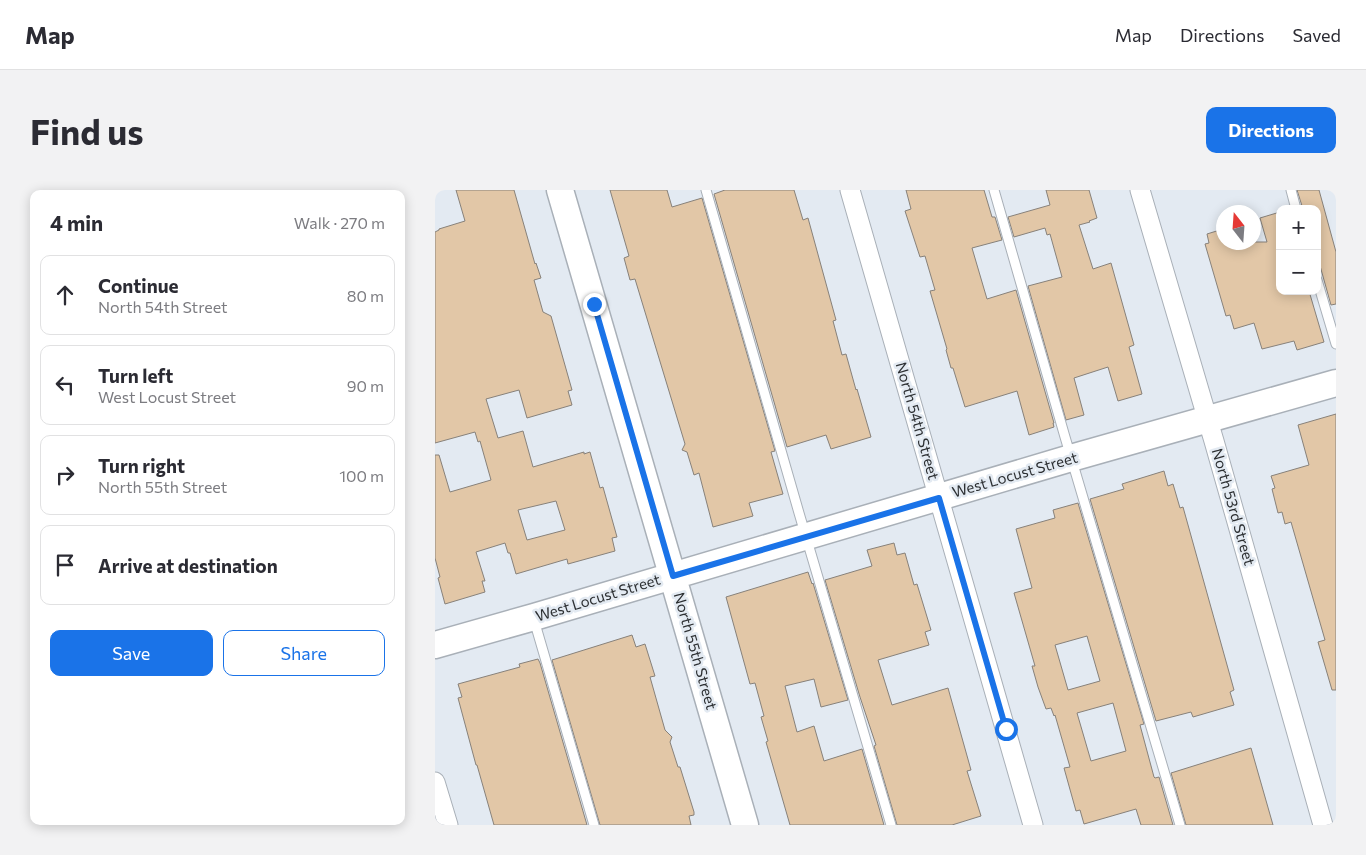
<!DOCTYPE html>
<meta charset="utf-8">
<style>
:root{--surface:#fff;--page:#f2f2f3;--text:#2b2b33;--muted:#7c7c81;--line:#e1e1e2;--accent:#1a73e8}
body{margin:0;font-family:Commissioner,sans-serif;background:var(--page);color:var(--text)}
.controls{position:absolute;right:15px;top:15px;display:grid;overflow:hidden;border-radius:10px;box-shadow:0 2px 12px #0003}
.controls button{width:45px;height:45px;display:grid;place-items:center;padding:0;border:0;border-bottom:1px solid var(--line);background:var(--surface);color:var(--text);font:25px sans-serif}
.compass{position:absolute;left:781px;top:15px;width:45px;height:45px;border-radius:50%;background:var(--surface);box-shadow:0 2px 12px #0003;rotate:343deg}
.stop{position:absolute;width:15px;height:15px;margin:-11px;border:4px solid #1a73e8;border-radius:50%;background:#fff}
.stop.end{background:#1a73e8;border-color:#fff;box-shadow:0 1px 5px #0008}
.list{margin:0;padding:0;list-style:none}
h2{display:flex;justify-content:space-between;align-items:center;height:65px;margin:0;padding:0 20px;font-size:21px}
h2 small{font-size:16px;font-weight:400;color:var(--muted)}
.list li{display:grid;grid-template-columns:32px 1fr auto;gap:15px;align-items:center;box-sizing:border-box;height:80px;margin:0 10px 10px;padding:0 10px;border:1px solid var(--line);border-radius:10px}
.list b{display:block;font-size:19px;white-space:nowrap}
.list p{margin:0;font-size:16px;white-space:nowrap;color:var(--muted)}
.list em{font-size:16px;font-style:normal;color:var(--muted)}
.actions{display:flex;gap:10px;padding:15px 20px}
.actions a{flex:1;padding:11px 0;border:1px solid var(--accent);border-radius:10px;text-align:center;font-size:18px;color:var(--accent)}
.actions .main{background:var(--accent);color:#fff}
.icon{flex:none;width:28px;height:28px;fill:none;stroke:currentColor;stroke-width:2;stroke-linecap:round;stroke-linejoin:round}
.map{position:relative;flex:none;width:901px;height:635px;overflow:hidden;border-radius:10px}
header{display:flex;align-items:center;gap:30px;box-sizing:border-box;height:70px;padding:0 25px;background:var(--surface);border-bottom:1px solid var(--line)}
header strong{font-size:24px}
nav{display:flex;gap:28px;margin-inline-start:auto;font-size:18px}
.intro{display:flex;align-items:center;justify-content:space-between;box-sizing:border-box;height:120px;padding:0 30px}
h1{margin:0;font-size:35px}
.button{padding:12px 22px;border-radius:10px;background:var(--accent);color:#fff;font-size:18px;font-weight:700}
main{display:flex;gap:30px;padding:0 30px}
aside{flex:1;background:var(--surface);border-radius:10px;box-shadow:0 2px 12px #0003}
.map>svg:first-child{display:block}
.building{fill:#e2c7a7;stroke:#87817a;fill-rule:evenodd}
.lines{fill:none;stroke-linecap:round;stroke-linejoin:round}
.lane-casing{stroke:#a9b0b8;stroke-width:11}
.street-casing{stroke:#a9b0b8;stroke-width:21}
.secondary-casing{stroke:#a9b0b8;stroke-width:29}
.lane{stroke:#fff;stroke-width:9}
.street{stroke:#fff;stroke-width:19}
.secondary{stroke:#fff;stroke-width:26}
.route{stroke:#1a73e8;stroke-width:6}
.labels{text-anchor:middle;stroke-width:5;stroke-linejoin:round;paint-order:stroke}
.street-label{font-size:15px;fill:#2c2f32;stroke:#e3eaf2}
</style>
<header>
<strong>Map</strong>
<nav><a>Map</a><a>Directions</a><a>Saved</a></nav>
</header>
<div class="intro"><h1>Find us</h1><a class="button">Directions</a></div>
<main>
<aside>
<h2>4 min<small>Walk · 270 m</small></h2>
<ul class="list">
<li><svg class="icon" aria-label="ahead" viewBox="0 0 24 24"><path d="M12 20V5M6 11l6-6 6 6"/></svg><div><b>Continue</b><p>North 54th Street</p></div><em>80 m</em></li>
<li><svg class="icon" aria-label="left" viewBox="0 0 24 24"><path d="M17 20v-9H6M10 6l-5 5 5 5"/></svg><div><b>Turn left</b><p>West Locust Street</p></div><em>90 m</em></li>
<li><svg class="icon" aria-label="right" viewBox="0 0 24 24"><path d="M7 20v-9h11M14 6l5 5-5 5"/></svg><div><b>Turn right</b><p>North 55th Street</p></div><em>100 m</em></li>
<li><svg class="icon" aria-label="arrive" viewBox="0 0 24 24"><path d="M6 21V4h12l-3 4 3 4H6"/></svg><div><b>Arrive at destination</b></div></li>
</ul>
<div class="actions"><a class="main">Save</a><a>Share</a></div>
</aside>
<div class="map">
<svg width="901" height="635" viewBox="0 0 901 635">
<rect width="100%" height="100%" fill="#e3eaf2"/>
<path class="building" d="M 21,0 L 79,0 L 100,74 L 101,73 L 106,88 L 99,90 L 108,122 L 116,126 L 137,200 L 133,201 L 137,215 L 92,228 L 84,200 L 51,209 L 63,248 L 88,241 L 98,277 L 149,262 L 149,264 L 155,262 L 165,298 L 168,297 L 182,347 L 177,348 L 180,361 L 133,374 L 132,369 L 81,384 L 75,363 L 73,363 L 70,353 L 41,362 L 50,391 L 47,391 L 50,402 L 10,414 L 3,388 L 5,387 L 0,368 L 0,265 L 4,265 L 15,302 L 56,290 L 45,251 L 43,252 L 40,242 L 0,253 L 0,42 L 4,40 L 4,39 L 30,31 ZM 121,311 L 130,340 L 92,350 L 83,320 Z
M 175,0 L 232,0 L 237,17 L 267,8 L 340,261 L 336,262 L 348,304 L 314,313 L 318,326 L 278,337 L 264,283 L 259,285 L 252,262 L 247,260 L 250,254 L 200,89 L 195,90 L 189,68 L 194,66 Z
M 290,0 L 359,0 L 368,30 L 373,28 L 401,130 L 398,131 L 407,165 L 411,164 L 421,200 L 422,199 L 436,247 L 396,259 L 391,245 L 352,257 L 279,4 Z
M 471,0 L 549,0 L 557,27 L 560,27 L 567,50 L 537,58 L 552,109 L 581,100 L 619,233 L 618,233 L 619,237 L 594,245 L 582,201 L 530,217 L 518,178 L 516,178 L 511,160 L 512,159 L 495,101 L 500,100 L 490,66 L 485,67 L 470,21 L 476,19 Z
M 611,0 L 654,0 L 662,28 L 654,31 L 655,32 L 644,35 L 658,79 L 676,73 L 699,155 L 694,157 L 707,204 L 683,211 L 673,177 L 639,188 L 649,225 L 631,230 L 593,96 L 627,87 L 615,44 L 612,45 L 610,38 L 579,47 L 573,27 L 615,15 Z
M 862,0 L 884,0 L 901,62 L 901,114 L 896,115 L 882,65 L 882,19 L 868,19 Z
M 845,22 L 845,101 L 874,101 L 889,152 L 862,160 L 859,151 L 827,159 L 819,133 L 799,139 L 795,125 L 791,126 L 770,54 L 774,53 L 772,44 L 788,39 L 788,52 L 832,52 L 825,28 Z
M 901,224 L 901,500 L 897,500 L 883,452 L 890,450 L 856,332 L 850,334 L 847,322 L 843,323 L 837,299 L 840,298 L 836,286 L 874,275 L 863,235 Z
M 729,281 L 733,296 L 738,294 L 745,318 L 748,317 L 799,500 L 795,502 L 799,515 L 758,527 L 756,522 L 721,531 L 655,309 L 689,299 L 687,294 Z
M 643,313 L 709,534 L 705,535 L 719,587 L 720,588 L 724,587 L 738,635 L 706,635 L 701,619 L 649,634 L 645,620 L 641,621 L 629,578 L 635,577 L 620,525 L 619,526 L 616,518 L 611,519 L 603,497 L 597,476 L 600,476 L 579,403 L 597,398 L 581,339 L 620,328 L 618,320 ZM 652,446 L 665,491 L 633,500 L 620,455 ZM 678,513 L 691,561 L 656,571 L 642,523 Z
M 459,353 L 462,365 L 470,363 L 479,395 L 482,394 L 496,440 L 490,442 L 494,455 L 443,470 L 457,515 L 513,498 L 536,580 L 532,581 L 546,626 L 517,635 L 462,635 L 439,556 L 441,555 L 425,507 L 390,390 L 437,376 L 432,360 Z
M 373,382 L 377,394 L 378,393 L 413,510 L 386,517 L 379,489 L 350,496 L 362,542 L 379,536 L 389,571 L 427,559 L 449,635 L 355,635 L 331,552 L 333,551 L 326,527 L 329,526 L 320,493 L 315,494 L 291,407 Z
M 197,445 L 201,457 L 210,454 L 220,486 L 215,487 L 230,540 L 237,547 L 235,552 L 243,577 L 245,577 L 259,622 L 259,625 L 254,626 L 256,635 L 165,635 L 117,470 Z
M 103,469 L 105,473 L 152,635 L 59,635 L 42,575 L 41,575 L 23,508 L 27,507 L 23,494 L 85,477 L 84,474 Z
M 816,558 L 838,635 L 751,635 L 736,583 Z"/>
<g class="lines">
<defs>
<path id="lane" d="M 271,0 L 364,323 L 456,635
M 559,0 L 630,247 L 745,635
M 856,0 L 861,19
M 882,90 L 901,154
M 99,430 L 159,635"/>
<path id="street" d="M 415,0 L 598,635
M 705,0 L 779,251 L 888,635
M 0,592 L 13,635"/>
<path id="secondary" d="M 125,0 L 310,635
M 0,455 L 99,427 L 636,268 L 901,193"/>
</defs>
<use href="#lane" class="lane-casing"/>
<use href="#street" class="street-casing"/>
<use href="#secondary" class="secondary-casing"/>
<use href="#lane" class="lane"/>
<use href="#street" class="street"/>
<use href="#secondary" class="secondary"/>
</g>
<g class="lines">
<path class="route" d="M 159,114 L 238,386 L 504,308 L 571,539"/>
</g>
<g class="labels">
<g class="street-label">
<text transform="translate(482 231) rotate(74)" y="5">North 54th Street</text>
<text transform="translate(580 285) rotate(-16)" y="5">West Locust Street</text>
<text transform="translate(798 317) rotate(74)" y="5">North 53rd Street</text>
<text transform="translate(163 408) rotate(-17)" y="5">West Locust Street</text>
<text transform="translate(260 461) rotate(74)" y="5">North 55th Street</text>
</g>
</g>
</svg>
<div class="controls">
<button>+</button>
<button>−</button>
</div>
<svg class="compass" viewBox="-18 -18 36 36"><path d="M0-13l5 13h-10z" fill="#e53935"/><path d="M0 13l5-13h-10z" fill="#7c7c81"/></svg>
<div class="stop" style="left:571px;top:539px"></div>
<div class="stop end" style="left:159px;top:114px"></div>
</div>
</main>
